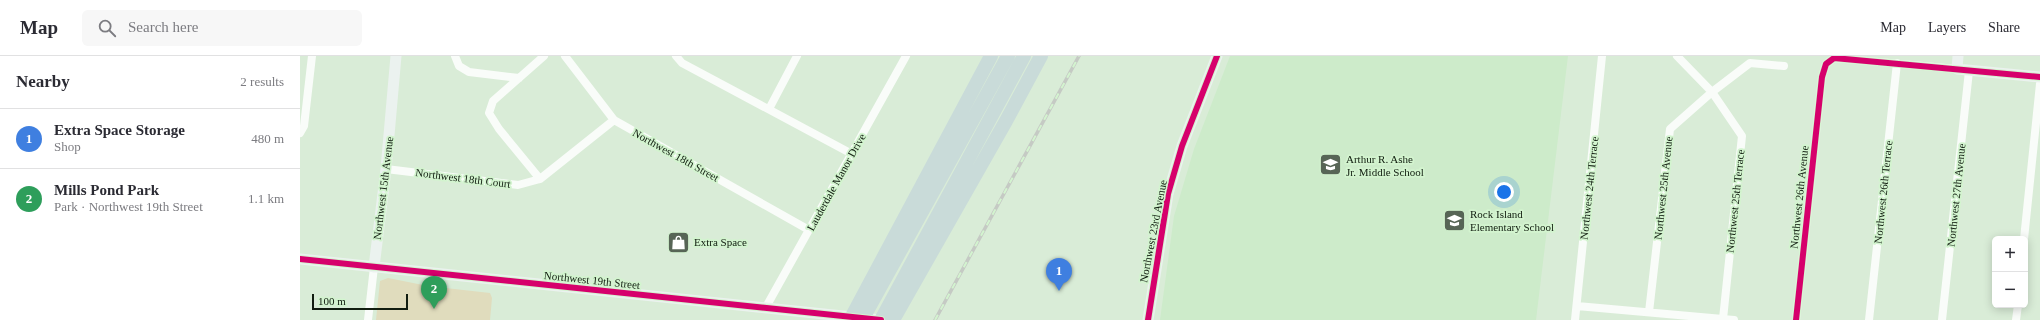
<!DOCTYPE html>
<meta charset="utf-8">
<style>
:root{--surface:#fff;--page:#f7f7f7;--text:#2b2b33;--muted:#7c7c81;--line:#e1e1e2;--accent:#576556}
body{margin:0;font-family:"Times New Roman",serif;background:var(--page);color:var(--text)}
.controls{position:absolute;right:12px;bottom:12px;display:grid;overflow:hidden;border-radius:6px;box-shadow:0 2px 10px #0003}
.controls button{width:36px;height:36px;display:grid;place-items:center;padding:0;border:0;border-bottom:1px solid var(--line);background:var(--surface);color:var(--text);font:20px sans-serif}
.scale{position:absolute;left:12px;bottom:10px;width:96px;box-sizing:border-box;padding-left:4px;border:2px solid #111d10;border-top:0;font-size:11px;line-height:14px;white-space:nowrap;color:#111d10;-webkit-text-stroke:3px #d3f4cf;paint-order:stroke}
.you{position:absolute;left:1204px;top:136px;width:14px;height:14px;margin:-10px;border:3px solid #fff;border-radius:50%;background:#1a73e8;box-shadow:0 0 0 6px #1a73e833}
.badge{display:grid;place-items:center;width:26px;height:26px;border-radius:50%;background:var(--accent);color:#fff;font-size:13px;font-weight:700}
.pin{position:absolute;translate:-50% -33px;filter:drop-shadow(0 1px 2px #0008)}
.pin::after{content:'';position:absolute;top:21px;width:14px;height:12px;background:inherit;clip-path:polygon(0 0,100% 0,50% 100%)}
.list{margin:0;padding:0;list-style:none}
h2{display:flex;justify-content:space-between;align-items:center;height:52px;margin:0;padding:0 16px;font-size:17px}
h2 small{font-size:13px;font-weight:400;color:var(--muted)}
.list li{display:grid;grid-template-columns:26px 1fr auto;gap:12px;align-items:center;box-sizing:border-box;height:60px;padding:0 16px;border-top:1px solid var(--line)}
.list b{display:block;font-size:15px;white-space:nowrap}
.list p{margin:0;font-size:13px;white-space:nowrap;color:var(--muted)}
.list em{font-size:13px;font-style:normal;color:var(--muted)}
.icon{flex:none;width:22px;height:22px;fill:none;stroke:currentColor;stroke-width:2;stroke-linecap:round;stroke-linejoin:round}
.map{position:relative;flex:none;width:1740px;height:264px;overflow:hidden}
header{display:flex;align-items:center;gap:24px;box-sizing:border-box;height:56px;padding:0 20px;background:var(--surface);border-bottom:1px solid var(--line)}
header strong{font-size:19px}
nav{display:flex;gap:22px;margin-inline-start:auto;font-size:14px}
.search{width:280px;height:36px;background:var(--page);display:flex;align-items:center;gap:10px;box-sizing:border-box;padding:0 14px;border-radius:6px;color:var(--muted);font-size:15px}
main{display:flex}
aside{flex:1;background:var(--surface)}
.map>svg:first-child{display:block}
.built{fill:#cdebca}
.green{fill:#e0dcbd}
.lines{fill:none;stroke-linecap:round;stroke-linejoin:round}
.street{stroke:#f9fcf9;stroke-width:8}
.secondary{stroke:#ebf2ef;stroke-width:11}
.highway{stroke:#c9dbd9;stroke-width:14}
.rail-casing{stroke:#c5cac4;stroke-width:3.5}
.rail{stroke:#d3f4cf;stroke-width:2;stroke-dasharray:6;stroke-linecap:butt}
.cycleway-casing{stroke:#d3f4cf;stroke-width:8}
.cycleway{stroke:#d6006c;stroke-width:6}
.labels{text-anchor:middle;stroke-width:3.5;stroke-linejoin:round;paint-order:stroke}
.street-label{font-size:11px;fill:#111d10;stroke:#d3f4cf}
.poi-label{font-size:11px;fill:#111d10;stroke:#d3f4cf;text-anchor:start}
</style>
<header>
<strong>Map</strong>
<div class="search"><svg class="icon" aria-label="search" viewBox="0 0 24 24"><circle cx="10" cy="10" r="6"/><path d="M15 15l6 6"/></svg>Search here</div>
<nav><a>Map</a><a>Layers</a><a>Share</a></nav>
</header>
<main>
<aside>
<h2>Nearby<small>2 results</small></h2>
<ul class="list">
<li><span class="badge" style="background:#3f7fe0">1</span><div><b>Extra Space Storage</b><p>Shop</p></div><em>480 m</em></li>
<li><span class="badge" style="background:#2e9e5b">2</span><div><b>Mills Pond Park</b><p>Park · Northwest 19th Street</p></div><em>1.1 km</em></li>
</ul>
</aside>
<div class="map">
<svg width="1740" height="264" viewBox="0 0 1740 264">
<rect width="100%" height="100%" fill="#d9ecd7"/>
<path class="built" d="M 930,0 L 1268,0 L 1236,264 L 860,264 L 874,160 L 894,93 Z"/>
<path class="green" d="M 88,222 L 128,230 L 190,237 L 192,242 L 190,264 L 76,264 L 80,225 Z"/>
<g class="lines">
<path class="street" d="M 155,0 L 159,10 L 169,16 L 219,22
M 265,0 L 314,64 L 509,174
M 376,0 L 382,7 L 552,98
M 1377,0 L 1412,36 L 1442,80 L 1423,263
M 469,53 L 497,0
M 0,77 L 4,70 L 12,0
M 86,113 L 218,129 L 240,123 L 314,64
M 240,123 L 199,73 L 189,57 L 193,45 L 244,0
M 1724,183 L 1740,28
M 1277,250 L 1434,264
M 466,251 L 606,0
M 1349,256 L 1370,73 L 1412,36 L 1450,7 L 1484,10
M 68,264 L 74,211
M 1275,264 L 1302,0
M 1496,264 L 1522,21 L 1526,8 L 1534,2 L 1657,13
M 1569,264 L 1597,7
M 1642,264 L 1669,15
M 1716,264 L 1718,249"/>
<path class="secondary" d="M 1658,0 L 1657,13 L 1740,21
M 0,203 L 581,264
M 74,211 L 86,113 L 96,0
M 848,264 L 868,138 L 882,90 L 917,0"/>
<path class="highway" d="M 550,264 L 691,0
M 562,264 L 708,0
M 581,264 L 724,0
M 593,264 L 706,65 L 741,0"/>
<defs>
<path id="rail" d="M 635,264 L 779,0"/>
</defs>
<use href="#rail" class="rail-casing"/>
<use href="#rail" class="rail"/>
<defs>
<path id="cycleway" d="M 0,203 L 581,264
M 848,264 L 868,138 L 882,90 L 917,0
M 1496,264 L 1522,21 L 1526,8 L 1534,2 L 1740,21"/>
</defs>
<use href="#cycleway" class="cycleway-casing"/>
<use href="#cycleway" class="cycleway"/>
</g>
<defs>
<symbol id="school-square" viewBox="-11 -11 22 22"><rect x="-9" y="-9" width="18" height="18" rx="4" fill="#576556" stroke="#d3f4cf"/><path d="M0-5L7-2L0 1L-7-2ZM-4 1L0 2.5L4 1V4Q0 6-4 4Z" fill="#fff"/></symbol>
<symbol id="shop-square" viewBox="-11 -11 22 22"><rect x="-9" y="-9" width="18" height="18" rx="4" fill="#576556" stroke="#d3f4cf"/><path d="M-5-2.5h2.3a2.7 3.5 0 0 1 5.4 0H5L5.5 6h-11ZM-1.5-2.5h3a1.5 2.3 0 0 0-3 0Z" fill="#fff"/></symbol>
</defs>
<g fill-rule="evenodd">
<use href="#school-square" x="1018" y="96" width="25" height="25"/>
<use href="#school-square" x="1142" y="152" width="25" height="25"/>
<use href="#shop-square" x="366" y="174" width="25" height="25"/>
</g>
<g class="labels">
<g class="street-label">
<text transform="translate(376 99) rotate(29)" y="4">Northwest 18th Street</text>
<text transform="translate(163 122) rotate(7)" y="4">Northwest 18th Court</text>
<text transform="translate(536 126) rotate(-61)" y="4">Lauderdale Manor Drive</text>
<text transform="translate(83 132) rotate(-83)" y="4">Northwest 15th Avenue</text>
<text transform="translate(1289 132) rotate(-84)" y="4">Northwest 24th Terrace</text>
<text transform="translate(1363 132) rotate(-84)" y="4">Northwest 25th Avenue</text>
<text transform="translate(1583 136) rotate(-84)" y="4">Northwest 26th Terrace</text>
<text transform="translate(1656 139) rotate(-84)" y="4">Northwest 27th Avenue</text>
<text transform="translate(1499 141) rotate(-84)" y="4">Northwest 26th Avenue</text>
<text transform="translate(1435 145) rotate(-84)" y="4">Northwest 25th Terrace</text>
<text transform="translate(853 175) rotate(-79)" y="4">Northwest 23rd Avenue</text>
<text transform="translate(292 224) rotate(6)" y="4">Northwest 19th Street</text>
</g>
<g class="poi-label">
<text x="1046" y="107">Arthur R. Ashe<tspan x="1046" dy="13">Jr. Middle School</tspan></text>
<text x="1170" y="162">Rock Island<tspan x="1170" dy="13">Elementary School</tspan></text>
<text x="394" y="190">Extra Space</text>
</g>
</g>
</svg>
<div class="controls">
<button>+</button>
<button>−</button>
</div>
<div class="scale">100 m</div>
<div class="you"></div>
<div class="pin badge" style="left:759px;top:235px;background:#3f7fe0">1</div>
<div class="pin badge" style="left:134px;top:253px;background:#2e9e5b">2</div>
</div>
</main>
